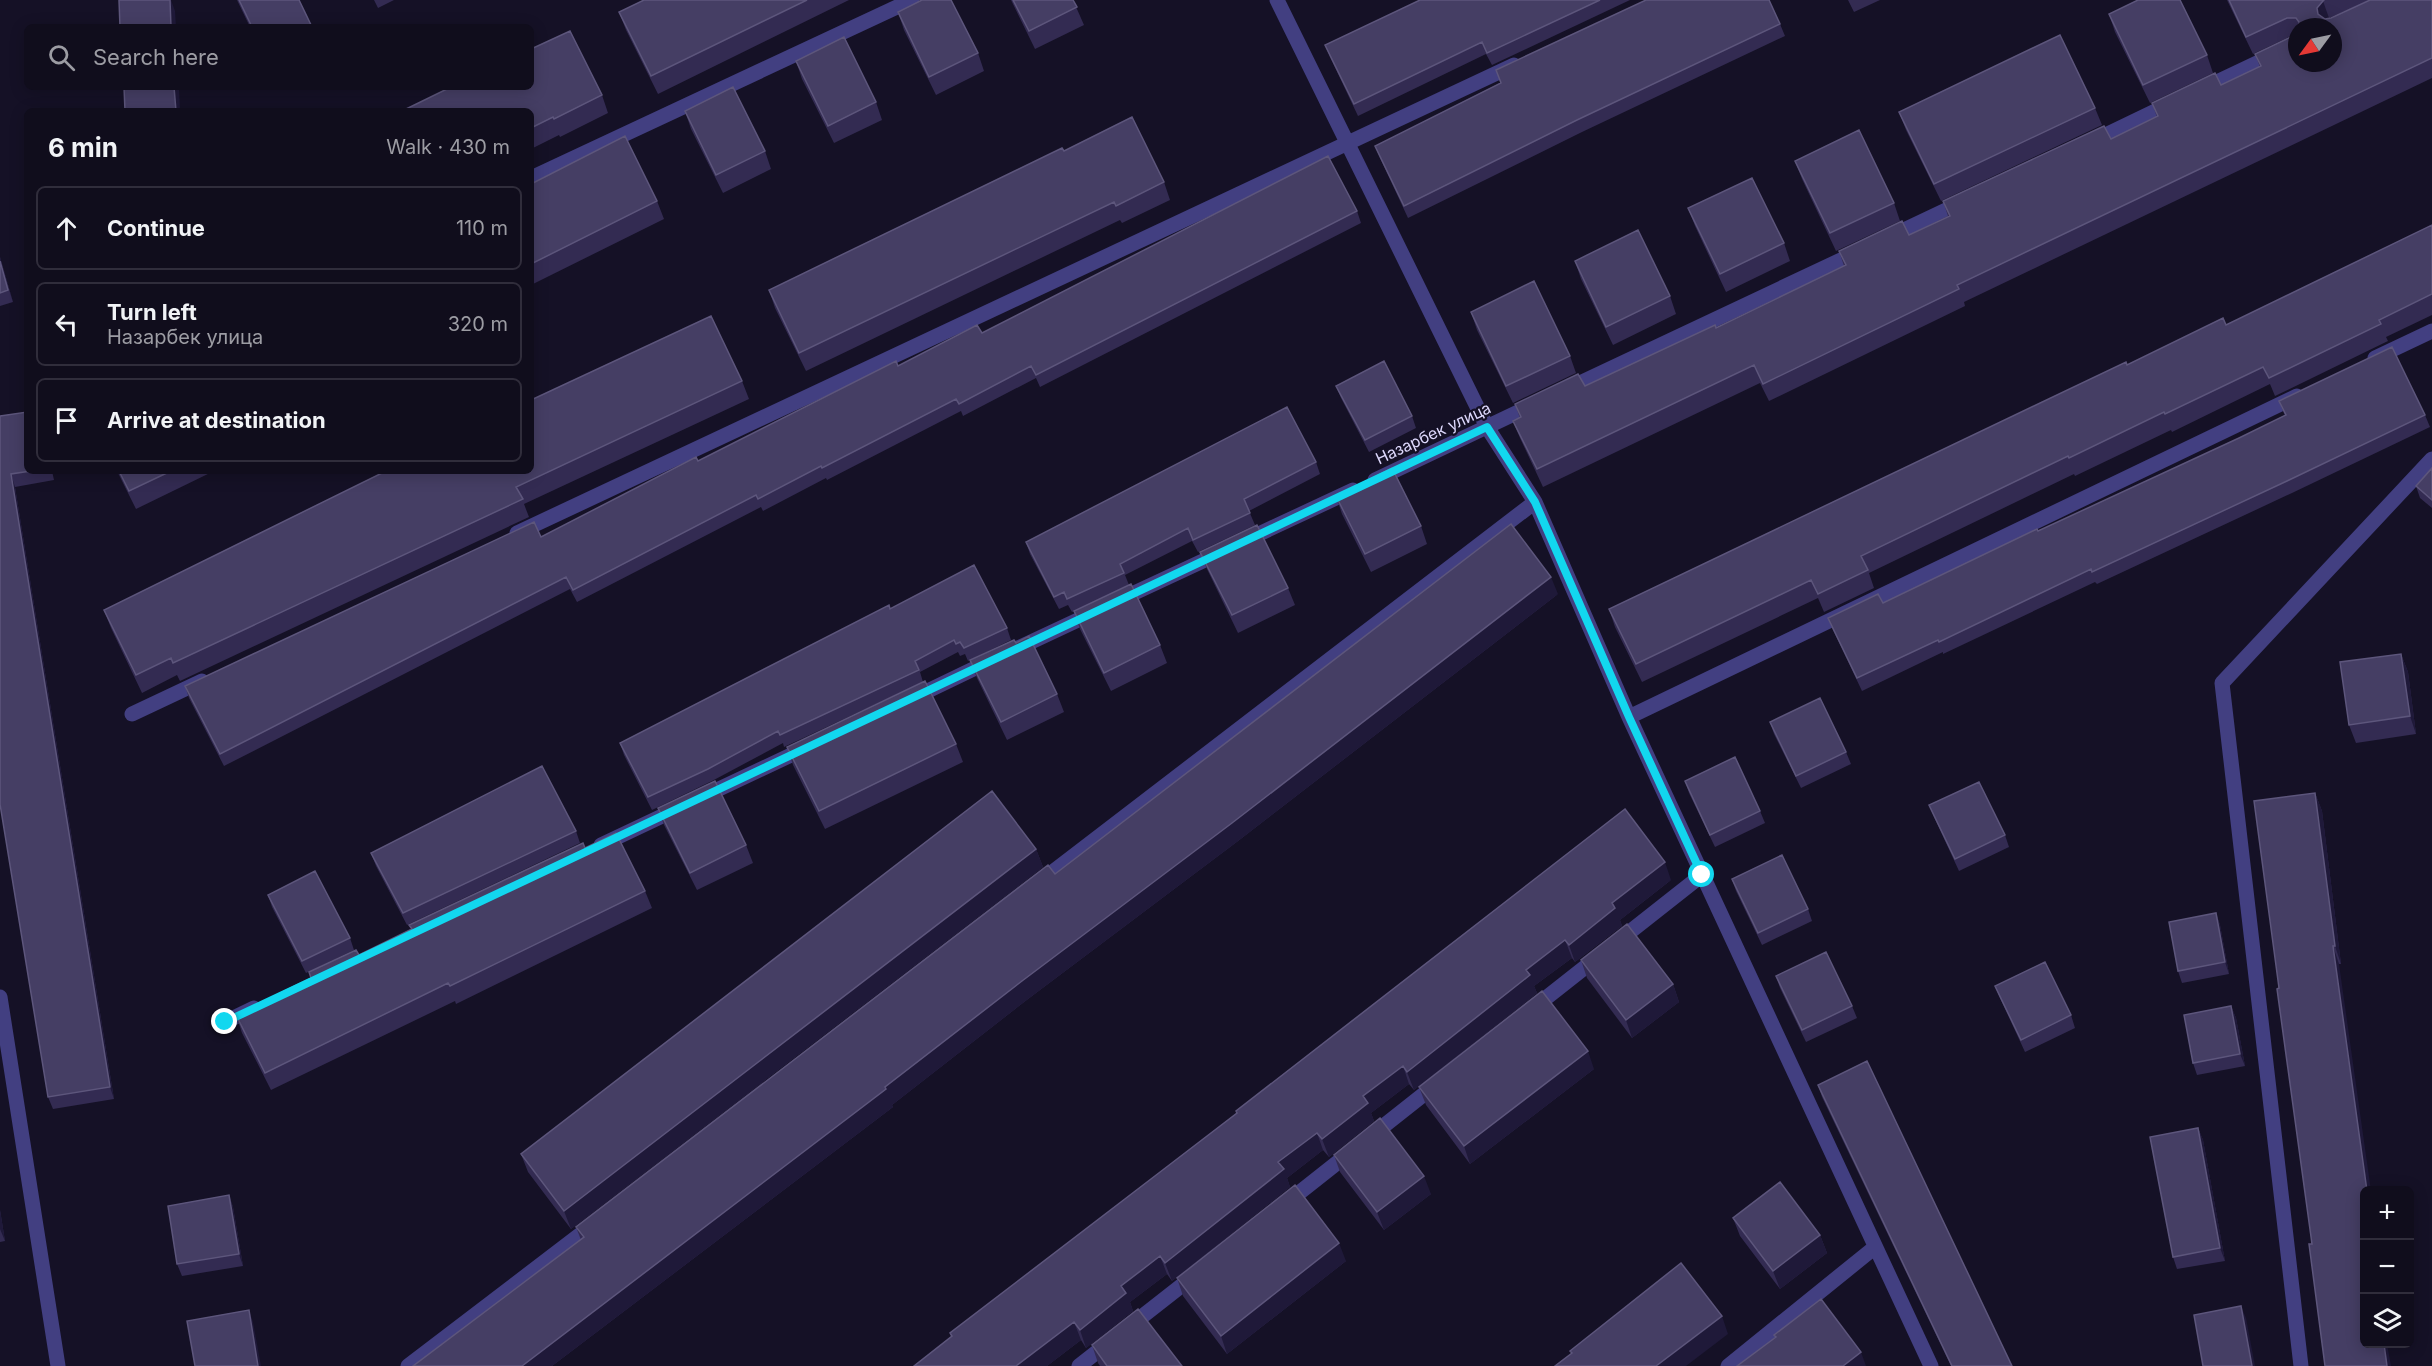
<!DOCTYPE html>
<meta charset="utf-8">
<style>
:root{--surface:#100d1c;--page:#1e1b29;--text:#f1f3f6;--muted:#9c9ca3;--line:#302d3b}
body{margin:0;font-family:Inter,sans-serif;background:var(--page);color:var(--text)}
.controls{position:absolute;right:18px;bottom:18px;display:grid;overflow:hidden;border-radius:9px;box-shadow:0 3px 15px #0003}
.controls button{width:54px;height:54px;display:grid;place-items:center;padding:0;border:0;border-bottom:2px solid var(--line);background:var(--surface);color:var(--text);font:30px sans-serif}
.compass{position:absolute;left:2288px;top:18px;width:54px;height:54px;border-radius:50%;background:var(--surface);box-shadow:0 3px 15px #0003;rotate:237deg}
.stop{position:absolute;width:18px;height:18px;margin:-14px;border:4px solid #12d7ef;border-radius:50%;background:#fff}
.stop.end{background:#12d7ef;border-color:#fff;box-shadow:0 2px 6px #0008}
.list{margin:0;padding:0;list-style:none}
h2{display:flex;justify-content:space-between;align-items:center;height:78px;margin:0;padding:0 24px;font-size:26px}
h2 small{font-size:20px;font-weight:400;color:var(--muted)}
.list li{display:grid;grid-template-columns:39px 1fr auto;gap:18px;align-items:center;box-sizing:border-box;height:84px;margin:0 12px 12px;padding:0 12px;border:2px solid var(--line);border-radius:9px}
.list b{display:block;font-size:22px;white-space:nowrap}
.list p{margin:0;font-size:20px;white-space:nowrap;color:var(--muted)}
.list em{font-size:20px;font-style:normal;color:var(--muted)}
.icon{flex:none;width:33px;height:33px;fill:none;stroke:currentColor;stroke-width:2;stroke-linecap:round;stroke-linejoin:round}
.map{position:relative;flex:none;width:2432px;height:1366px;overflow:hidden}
.search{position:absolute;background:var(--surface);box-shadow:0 3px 15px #0003;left:24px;top:24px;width:510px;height:66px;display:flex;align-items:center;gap:15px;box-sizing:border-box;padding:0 21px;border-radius:9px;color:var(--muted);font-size:22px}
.panel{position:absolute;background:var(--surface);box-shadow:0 3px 15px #0003;left:24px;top:108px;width:510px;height:366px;border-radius:9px}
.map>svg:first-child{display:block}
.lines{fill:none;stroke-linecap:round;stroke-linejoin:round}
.street{stroke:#423f81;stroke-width:15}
.wall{fill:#332b52;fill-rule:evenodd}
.shaded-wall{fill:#1f1939}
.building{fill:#453e64;stroke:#5d567c;stroke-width:1.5}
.route{stroke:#12d7ef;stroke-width:8}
.labels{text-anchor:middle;stroke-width:4.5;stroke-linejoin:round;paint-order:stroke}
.street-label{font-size:16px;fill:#ddd8fc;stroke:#151126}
</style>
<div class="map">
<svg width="2432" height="1366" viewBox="0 0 2432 1366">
<rect width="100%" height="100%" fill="#151126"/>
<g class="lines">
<path class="street" d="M 1277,0 L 1487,427 L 1535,502 L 1629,717 L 1931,1366
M 2202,89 L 2297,44
M 2091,142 L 2172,103
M 531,178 L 912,0
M 1887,238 L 1963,202
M 2375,358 L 2432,331
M 1565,390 L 1860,251
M 1375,480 L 1535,404
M 517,533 L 1514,65
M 1244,541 L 1353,490
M 1117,601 L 1220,553
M 1014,650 L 1095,612
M 911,699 L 992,660
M 132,714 L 202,681
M 1629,717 L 2297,396
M 702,797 L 808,747
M 601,845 L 677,809
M 1037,884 L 1535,502
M 1617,942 L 1702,875
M 0,997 L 58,1366
M 1532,1009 L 1598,957
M 225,1022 L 254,1008
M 1285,1204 L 1438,1083
M 408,1366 L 594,1224
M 1079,1366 L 1195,1275
M 1728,1366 L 1874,1248
M 2301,1366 L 2222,683 L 2432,459"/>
</g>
<path class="wall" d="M 237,0 L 299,0 L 312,27 L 250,27 Z
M 374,0 L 394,0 L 378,8 Z
M 644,0 L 849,0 L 658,94 L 626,30 L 619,12 Z
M 1011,0 L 1073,0 L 1084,25 L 1035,49 Z
M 1420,0 L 1630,0 L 1492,65 L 1486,54 L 1358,116 L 1330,57 L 1325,45 Z
M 1848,0 L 1880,0 L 1854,12 Z
M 2227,0 L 2432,0 L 2432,78 L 1964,302 L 1965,306 L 1769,401 L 1760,383 L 1543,487 L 1520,438 L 1513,421 L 1520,418 L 1515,404 L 1585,386 L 1716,328 L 1844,266 L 1839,251 L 1909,235 L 1948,216 L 1943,201 L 2111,139 L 2157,117 L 2152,103 L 2221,85 L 2260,67 L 2255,54 L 2295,35 L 2293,35 L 2253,54 ZM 2368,1 L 2331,18 L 2328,19 L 2329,18 ZM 2297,27 L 2333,27 L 2297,63 Z
M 898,12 L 978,53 L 984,71 L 936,95 L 904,30 Z
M 2109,14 L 2207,55 L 2213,73 L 2150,103 L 2115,32 Z
M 1780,24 L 1785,36 L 1582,132 L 1408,218 L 1380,158 L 1375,146 L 1500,83 Z
M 796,61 L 876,102 L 882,120 L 834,143 L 802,79 Z
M 602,95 L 608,113 L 560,137 L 559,135 L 531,149 L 531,111 Z
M 2095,108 L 2102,125 L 1941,201 L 1906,130 L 1899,112 Z
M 685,111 L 765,151 L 771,169 L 723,193 L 691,129 Z
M 1064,151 L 1164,182 L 1170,200 L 1122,223 L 1120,220 L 806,371 L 775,308 L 769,290 Z
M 1795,161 L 1894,203 L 1900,221 L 1836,251 L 1802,179 Z
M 531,184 L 657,201 L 664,219 L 531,285 Z
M 1688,208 L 1784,243 L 1790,261 L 1726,292 L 1695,226 Z
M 1357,211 L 1361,223 L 1040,387 L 1036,378 L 963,416 L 961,411 L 827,480 L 826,478 L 763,511 L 761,507 L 577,602 L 570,589 L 224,766 L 189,698 L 185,686 L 541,537 L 698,461 L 898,366 L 982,333 Z
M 2432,225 L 2432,315 L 2386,337 L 2388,341 L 2275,396 L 2270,384 L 2172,432 L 2171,430 L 2075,476 L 2074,474 L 1869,573 L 1874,588 L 1824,612 L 1818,598 L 1642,682 L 1615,627 L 1609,609 L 2127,365 L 2226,325 Z
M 0,257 L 13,302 L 0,306 Z
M 1575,261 L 1670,296 L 1676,314 L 1613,345 L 1581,279 Z
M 1471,312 L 1570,356 L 1576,373 L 1513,403 L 1477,330 Z
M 742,381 L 749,399 L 524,504 L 529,517 L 180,681 L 177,675 L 142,693 L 111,628 L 104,610 Z
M 1336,386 L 1412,416 L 1416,428 L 1369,452 L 1341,398 Z
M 2279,401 L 2425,415 L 2430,427 L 2292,493 L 2097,584 L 2095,582 L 1943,654 L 1943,652 L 1862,691 L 1833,630 L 1828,618 L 1883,603 L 2239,438 L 2285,416 Z
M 0,416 L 27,471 L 52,471 L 54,480 L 15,487 L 114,1099 L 53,1109 L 48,1097 Z
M 1316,462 L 1320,474 L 1249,511 L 1255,525 L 1198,552 L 1192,541 L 1125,575 L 1129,585 L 1072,612 L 1068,605 L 1059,609 L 1030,554 L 1026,542 Z
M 2432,468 L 2432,508 L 2420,498 L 2416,486 Z
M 117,471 L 214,471 L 136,509 Z
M 1336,496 L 1421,526 L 1427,544 L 1371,572 L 1342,514 Z
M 1200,552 L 1288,588 L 1295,605 L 1238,633 L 1207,569 Z
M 1558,594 L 1238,841 L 1028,999 L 892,1105 L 893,1107 L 552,1366 L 413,1366 L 581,1240 L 576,1227 L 1055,874 Z
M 890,609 L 1007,628 L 1011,640 L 968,661 L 965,654 L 960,656 L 958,652 L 920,672 L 923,682 L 784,747 L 783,743 L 712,781 L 652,810 L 624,755 L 620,743 Z
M 1074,611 L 1160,645 L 1167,663 L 1111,691 L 1080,629 Z
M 1016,643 L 1057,694 L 1064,712 L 1007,740 L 977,678 L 970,660 Z
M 2401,654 L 2408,672 L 2416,734 L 2356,743 L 2349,725 Z
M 1770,722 L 1846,752 L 1851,764 L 1801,788 L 1774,734 Z
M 956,744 L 963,762 L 825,829 L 793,765 L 787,747 Z
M 1685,781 L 1760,811 L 1765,823 L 1715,847 L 1689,793 Z
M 2315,793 L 2322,811 L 2341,964 L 2339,964 L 2312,1244 Z
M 1929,805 L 2005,835 L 2009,847 L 1959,871 L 1934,817 Z
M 658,808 L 746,845 L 753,863 L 697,890 L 664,825 Z
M 576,831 L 580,843 L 407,925 L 376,866 L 371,853 Z
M 585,848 L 645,891 L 652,908 L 456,1004 L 455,1001 L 271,1090 L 242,1033 L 236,1015 L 311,978 L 309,972 L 359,955 L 411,929 L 409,925 Z
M 1036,849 L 1043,867 L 571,1229 L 528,1172 L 521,1154 Z
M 1732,879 L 1808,909 L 1812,921 L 1762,945 L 1736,891 Z
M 1671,880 L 1620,920 L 1622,926 L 1575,962 L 1572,958 L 1534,986 L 1537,993 L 1414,1090 L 1409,1084 L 1371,1113 L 1374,1121 L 1329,1157 L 1323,1150 L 1287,1178 L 1290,1187 L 1172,1281 L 1167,1274 L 1130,1302 L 1133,1311 L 1086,1348 L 1081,1340 L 1047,1366 L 914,1366 L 951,1337 L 950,1333 L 1164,1169 L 1237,1113 L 1236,1111 Z
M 268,895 L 350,938 L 354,950 L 306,973 L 272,907 Z
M 2216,913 L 2220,925 L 2229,974 L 2182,983 L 2178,971 Z
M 1581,960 L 1673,984 L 1679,1002 L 1632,1038 L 1587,978 Z
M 1776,976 L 1852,1006 L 1857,1018 L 1806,1042 L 1780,988 Z
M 1995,986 L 2071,1015 L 2075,1028 L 2025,1052 L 2000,998 Z
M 2231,1006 L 2236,1018 L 2245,1066 L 2197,1075 L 2193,1063 Z
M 1594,1069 L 1470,1164 L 1426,1105 L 1419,1087 Z
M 1818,1085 L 2012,1366 L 1951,1366 L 1822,1097 Z
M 2198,1128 L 2203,1140 L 2225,1261 L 2177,1269 L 2173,1257 Z
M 1334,1155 L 1431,1194 L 1384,1230 L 1340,1172 Z
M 229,1195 L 233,1207 L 243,1266 L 182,1276 L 177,1264 Z
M 0,1210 L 5,1241 L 0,1242 Z
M 1733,1218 L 1820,1235 L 1827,1253 L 1780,1289 L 1740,1236 Z
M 1346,1261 L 1227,1354 L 1183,1296 L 1177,1278 Z
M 1092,1345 L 1182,1366 L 1100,1366 L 1098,1363 Z"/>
<path class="shaded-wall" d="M 170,0 L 171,0 L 175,11 L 176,27 L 171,27 Z
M 2323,1 L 2329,18 L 2323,26 L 2318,14 L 2317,8 Z
M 174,87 L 179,87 L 180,111 L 176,111 Z
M 0,257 L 13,302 L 0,261 Z
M 11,474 L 15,487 L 114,1099 L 110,1087 Z
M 1551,577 L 1558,594 L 1238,841 L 1028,999 L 892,1105 L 893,1107 L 552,1366 L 522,1366 L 1022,981 Z
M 2401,654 L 2408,672 L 2416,734 L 2410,716 Z
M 2315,793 L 2322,811 L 2341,964 L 2335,946 Z
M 1036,849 L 1043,867 L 571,1229 L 564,1211 Z
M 1665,862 L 1671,880 L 1620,920 L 1622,926 L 1575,962 L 1569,945 L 1612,903 Z
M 2216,913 L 2220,925 L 2229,974 L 2225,962 Z
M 1565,940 L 1572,958 L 1534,986 L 1537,993 L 1414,1090 L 1407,1072 L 1526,970 Z
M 2333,946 L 2339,964 L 2371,1191 L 2367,1191 Z
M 1673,984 L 1679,1002 L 1632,1038 L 1626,1020 Z
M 2231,1006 L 2236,1018 L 2245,1066 L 2240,1054 Z
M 1588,1051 L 1594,1069 L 1470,1164 L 1464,1146 Z
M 1403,1066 L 1409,1084 L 1371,1113 L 1374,1121 L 1329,1157 L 1322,1139 L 1363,1096 Z
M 2198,1128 L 2203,1140 L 2225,1261 L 2220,1248 Z
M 1317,1133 L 1323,1150 L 1287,1178 L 1290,1187 L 1172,1281 L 1165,1263 L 1278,1162 Z
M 1424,1176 L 1431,1194 L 1384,1230 L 1377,1212 Z
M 229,1195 L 233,1207 L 243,1266 L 239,1254 Z
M 0,1210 L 5,1241 L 0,1229 Z
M 1820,1235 L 1827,1253 L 1780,1289 L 1773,1271 Z
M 1339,1243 L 1346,1261 L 1227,1354 L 1221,1336 Z
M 1160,1256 L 1167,1274 L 1130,1302 L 1133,1311 L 1086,1348 L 1080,1330 L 1121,1286 Z
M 2241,1306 L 2246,1318 L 2255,1366 L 2252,1366 Z
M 249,1310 L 253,1322 L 261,1366 L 258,1366 Z
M 1722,1316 L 1728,1334 L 1686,1366 L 1656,1366 Z
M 1074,1322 L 1081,1340 L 1047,1366 L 1016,1366 Z
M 2384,1344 L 2387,1344 L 2391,1366 L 2387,1366 Z
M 1861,1352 L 1866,1366 L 1843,1366 Z"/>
<path class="building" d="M 119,0 L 170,0 L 171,27 L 120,27 Z
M 239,0 L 299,0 L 312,27 L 252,27 Z
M 644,0 L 807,0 L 651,76 L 619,12 Z
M 922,0 L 951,0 L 978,53 L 929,77 L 898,12 Z
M 1013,0 L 1073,0 L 1077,7 L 1029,31 Z
M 1420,0 L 1600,0 L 1487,53 L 1482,42 L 1354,104 L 1325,45 Z
M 1646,0 L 1769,0 L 1780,24 L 1577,120 L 1404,206 L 1375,146 L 1501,83 L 1496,70 Z
M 2138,0 L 2180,0 L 2207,55 L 2143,85 L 2109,14 Z
M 2229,0 L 2324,0 L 2323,1 L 2317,8 L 2318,14 L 2325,19 L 2331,18 L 2370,0 L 2432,0 L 2432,58 L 1957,285 L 1959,289 L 1763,384 L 1754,365 L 1537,469 L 1513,421 L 1521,417 L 1515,404 L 1578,374 L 1585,386 L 1715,325 L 1716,328 L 1846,265 L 1839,251 L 1902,221 L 1909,235 L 1950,216 L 1943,201 L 2104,126 L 2111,139 L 2158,116 L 2152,103 L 2215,73 L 2221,85 L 2261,66 L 2255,54 L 2295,35 L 2297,33 L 2297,63 L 2333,63 L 2333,27 L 2300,27 L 2299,22 L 2296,18 L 2287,18 L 2246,37 Z
M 570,31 L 602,95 L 554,119 L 553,117 L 531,128 L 531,111 L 402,111 L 451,87 L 531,87 L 531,49 Z
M 2060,35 L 2095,108 L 1934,184 L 1899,112 Z
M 844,37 L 876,102 L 828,126 L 796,61 Z
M 124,87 L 174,87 L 176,111 L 125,111 Z
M 733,87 L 765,151 L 716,175 L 685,111 Z
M 1132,117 L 1164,182 L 1116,206 L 1114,202 L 799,353 L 769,290 L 1062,148 L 1064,151 Z
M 1859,130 L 1894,203 L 1830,233 L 1795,161 Z
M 625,136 L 657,201 L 531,264 L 531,184 Z
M 1328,156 L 1357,211 L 1036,375 L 1031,366 L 959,404 L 956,399 L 822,468 L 821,466 L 758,499 L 756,495 L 573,590 L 566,577 L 220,754 L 185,686 L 534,522 L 541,537 L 696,457 L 698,461 L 896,361 L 898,366 L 977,325 L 982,333 Z
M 1752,178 L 1784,243 L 1720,274 L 1688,208 Z
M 2432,225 L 2432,294 L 2379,320 L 2381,324 L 2269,378 L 2263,367 L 2165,414 L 2164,412 L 2069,458 L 2068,456 L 1861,556 L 1868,570 L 1818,594 L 1811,580 L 1636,664 L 1609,609 L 2126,362 L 2127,365 L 2223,318 L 2226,325 Z
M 1638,230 L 1670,296 L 1606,327 L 1575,261 Z
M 0,261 L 8,290 L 0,293 Z
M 1534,281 L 1570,356 L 1506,386 L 1471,312 Z
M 711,316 L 742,381 L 516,487 L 523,499 L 173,663 L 171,658 L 136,675 L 104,610 L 386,471 L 531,471 L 531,400 Z
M 2392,347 L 2425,415 L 2287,481 L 2092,572 L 2091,569 L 1939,642 L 1938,640 L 1857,678 L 1828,618 L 1878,594 L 1883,603 L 2037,529 L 2038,531 L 2239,438 L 2286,415 L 2279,401 Z
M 1384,361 L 1412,416 L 1365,440 L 1336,386 Z
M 1287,407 L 1316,462 L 1244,499 L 1250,513 L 1193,540 L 1188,528 L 1120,564 L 1124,573 L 1067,599 L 1064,592 L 1054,597 L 1026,542 Z
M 27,412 L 27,471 L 31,471 L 11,474 L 110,1087 L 48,1097 L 0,804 L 0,416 Z
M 1392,468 L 1421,526 L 1365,554 L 1336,496 Z
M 2432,468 L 2432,500 L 2416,486 Z
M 119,471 L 171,471 L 129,491 Z
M 1511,524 L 1551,577 L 1232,823 L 1022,981 L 885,1087 L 886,1089 L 522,1366 L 413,1366 L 584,1237 L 576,1227 L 1048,865 L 1055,874 Z
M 1257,525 L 1288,588 L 1232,615 L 1200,552 Z
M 974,565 L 1007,628 L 964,648 L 960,642 L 956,644 L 954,640 L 915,661 L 919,670 L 780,735 L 778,731 L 708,769 L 648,797 L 620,743 L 889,605 L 890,609 Z
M 1131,584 L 1160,645 L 1104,673 L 1074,611 Z
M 1029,636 L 1057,694 L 1001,722 L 970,660 L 1014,640 L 1016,643 Z
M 2401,654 L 2410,716 L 2349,725 L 2340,662 Z
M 925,681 L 956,744 L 819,811 L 787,747 Z
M 1820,698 L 1846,752 L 1796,776 L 1770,722 Z
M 1735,757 L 1760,811 L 1710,835 L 1685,781 Z
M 542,766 L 576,831 L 403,913 L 371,853 Z
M 715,781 L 746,845 L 690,873 L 658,808 Z
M 1979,782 L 2005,835 L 1955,859 L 1929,805 Z
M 992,791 L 1036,849 L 564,1211 L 521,1154 Z
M 2315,793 L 2335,946 L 2333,946 L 2367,1191 L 2364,1191 L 2364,1344 L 2384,1344 L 2387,1366 L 2325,1366 L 2309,1244 L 2312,1244 L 2277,989 L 2279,988 L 2254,801 Z
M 1625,809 L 1665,862 L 1612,903 L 1615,908 L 1569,945 L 1565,940 L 1526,970 L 1530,975 L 1407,1072 L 1403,1066 L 1363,1096 L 1368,1103 L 1322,1139 L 1317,1133 L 1278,1162 L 1284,1169 L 1165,1263 L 1160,1256 L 1121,1286 L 1126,1293 L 1080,1330 L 1074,1322 L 1016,1366 L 914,1366 L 952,1336 L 950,1333 L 1164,1169 L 1237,1113 L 1236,1111 Z
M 616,833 L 645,891 L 450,986 L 448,983 L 265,1073 L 236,1015 L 311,978 L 309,972 L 356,950 L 359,955 L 412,929 L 409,925 L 583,843 L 585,848 Z
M 1782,855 L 1808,909 L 1758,933 L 1732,879 Z
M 315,871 L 350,938 L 302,961 L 268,895 Z
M 2216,913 L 2225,962 L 2178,971 L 2169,922 Z
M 1627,924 L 1673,984 L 1626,1020 L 1581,960 Z
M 1826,952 L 1852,1006 L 1802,1030 L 1776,976 Z
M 2045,962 L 2071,1015 L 2021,1040 L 1995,986 Z
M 1542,991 L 1588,1051 L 1464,1146 L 1419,1087 Z
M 2231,1006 L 2240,1054 L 2193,1063 L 2184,1015 Z
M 1867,1061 L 2012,1366 L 1952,1366 L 1818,1085 Z
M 1380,1118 L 1424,1176 L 1377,1212 L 1334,1155 Z
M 2198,1128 L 2220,1248 L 2173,1257 L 2150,1137 Z
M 1780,1182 L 1820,1235 L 1773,1271 L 1733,1218 Z
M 1295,1185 L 1339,1243 L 1221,1336 L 1177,1278 Z
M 229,1195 L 239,1254 L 177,1264 L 168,1206 Z
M 1681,1263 L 1722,1316 L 1656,1366 L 1555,1366 L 1572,1353 L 1570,1351 Z
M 1821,1299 L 1861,1352 L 1843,1366 L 1737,1366 L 1776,1337 L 1774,1335 Z
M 2241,1306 L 2252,1366 L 2203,1366 L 2194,1315 Z
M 1138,1309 L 1182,1366 L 1107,1366 L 1092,1345 Z
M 249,1310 L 258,1366 L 195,1366 L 187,1321 Z"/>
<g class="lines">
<path class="route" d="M 225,1022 L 1487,427 L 1535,502 L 1629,717 L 1702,875"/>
</g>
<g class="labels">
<g class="street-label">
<text transform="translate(1433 433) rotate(-25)" y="6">Назарбек улица</text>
</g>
</g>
</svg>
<div class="controls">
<button>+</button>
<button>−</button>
<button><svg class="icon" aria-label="layers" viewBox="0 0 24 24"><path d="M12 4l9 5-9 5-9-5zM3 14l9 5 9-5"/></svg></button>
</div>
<svg class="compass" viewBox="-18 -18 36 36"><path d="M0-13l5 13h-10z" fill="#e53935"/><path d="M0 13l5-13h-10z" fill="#9c9ca3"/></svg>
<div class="stop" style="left:1702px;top:875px"></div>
<div class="stop end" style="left:225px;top:1022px"></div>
<div class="search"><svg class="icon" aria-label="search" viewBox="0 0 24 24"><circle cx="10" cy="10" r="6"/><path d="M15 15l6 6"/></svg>Search here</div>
<section class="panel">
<h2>6 min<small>Walk · 430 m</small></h2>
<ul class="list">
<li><svg class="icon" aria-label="ahead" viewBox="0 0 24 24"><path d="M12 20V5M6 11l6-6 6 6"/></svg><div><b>Continue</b></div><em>110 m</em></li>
<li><svg class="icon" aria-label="left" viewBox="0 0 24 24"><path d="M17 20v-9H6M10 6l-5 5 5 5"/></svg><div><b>Turn left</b><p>Назарбек улица</p></div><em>320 m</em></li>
<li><svg class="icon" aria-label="arrive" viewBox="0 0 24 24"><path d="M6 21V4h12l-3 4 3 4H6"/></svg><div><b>Arrive at destination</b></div></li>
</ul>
</section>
</div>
